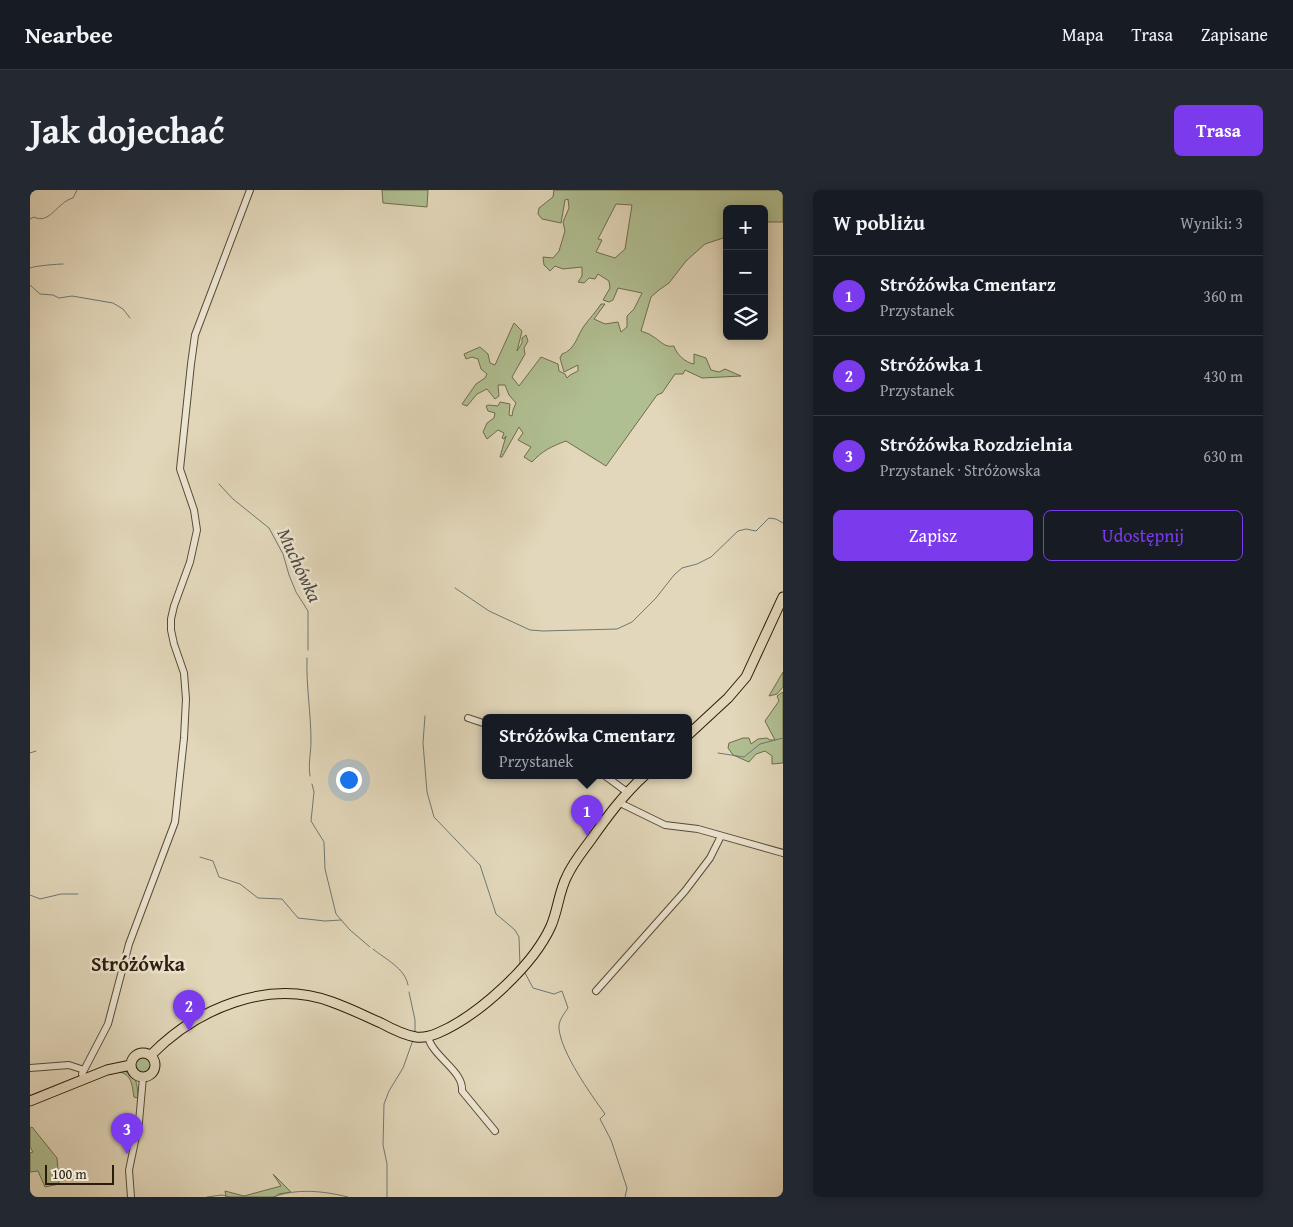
<!DOCTYPE html>
<html lang="pl">
<meta charset="utf-8">
<style>
:root{--surface:#171b24;--page:#242831;--text:#f1f3f6;--muted:#9ea1a6;--line:#363941;--accent:#7c3aed}
body{margin:0;font-family:"Gentium Book Plus",serif;background:var(--page);color:var(--text)}
.controls{position:absolute;right:15px;top:15px;display:grid;overflow:hidden;border-radius:8px;box-shadow:0 2px 12px #0003}
.controls button{width:45px;height:45px;display:grid;place-items:center;padding:0;border:0;border-bottom:1px solid var(--line);background:var(--surface);color:var(--text);font:25px sans-serif}
.scale{position:absolute;left:15px;bottom:12px;width:69px;box-sizing:border-box;padding-left:5px;border:2px solid #2b1b0a;border-top:0;font-size:14px;line-height:18px;white-space:nowrap;color:#2b1b0a;-webkit-text-stroke:4px #ece5d2;paint-order:stroke}
.you{position:absolute;left:318px;top:589px;width:18px;height:18px;margin:-12px;border:4px solid #fff;border-radius:50%;background:#1a73e8;box-shadow:0 0 0 8px #1a73e833}
.badge{display:grid;place-items:center;width:32px;height:32px;border-radius:50%;background:var(--accent);color:#fff;font-size:16px;font-weight:700}
.pin{position:absolute;translate:-50% -41px;filter:drop-shadow(0 1px 2px #0008)}
.pin::after{content:'';position:absolute;top:26px;width:18px;height:15px;background:inherit;clip-path:polygon(0 0,100% 0,50% 100%)}
.popup{position:absolute;left:452px;top:524px;width:210px;height:65px;box-sizing:border-box;display:grid;place-content:center;border-radius:8px;background:var(--surface);filter:drop-shadow(0 1px 4px #0005);font-size:16px;white-space:nowrap;color:var(--muted)}
.popup b{font-size:19px;color:var(--text)}
.popup::after{content:'';position:absolute;left:50%;top:100%;margin-left:-10px;border:10px solid transparent;border-top-color:var(--surface)}
.list{margin:0;padding:0;list-style:none}
h2{display:flex;justify-content:space-between;align-items:center;height:65px;margin:0;padding:0 20px;font-size:21px}
h2 small{font-size:16px;font-weight:400;color:var(--muted)}
.list li{display:grid;grid-template-columns:32px 1fr auto;gap:15px;align-items:center;box-sizing:border-box;height:80px;padding:0 20px;border-top:1px solid var(--line)}
.list b{display:block;font-size:19px;white-space:nowrap}
.list p{margin:0;font-size:16px;white-space:nowrap;color:var(--muted)}
.list em{font-size:16px;font-style:normal;color:var(--muted)}
.actions{display:flex;gap:10px;padding:15px 20px}
.actions a{flex:1;padding:11px 0;border:1px solid var(--accent);border-radius:8px;text-align:center;font-size:18px;color:var(--accent)}
.actions .main{background:var(--accent);color:#fff}
.icon{flex:none;width:28px;height:28px;fill:none;stroke:currentColor;stroke-width:2;stroke-linecap:round;stroke-linejoin:round}
.map{position:relative;flex:none;width:753px;height:1007px;overflow:hidden;border-radius:8px}
header{display:flex;align-items:center;gap:30px;box-sizing:border-box;height:70px;padding:0 25px;background:var(--surface);border-bottom:1px solid var(--line)}
header strong{font-size:24px}
nav{display:flex;gap:28px;margin-inline-start:auto;font-size:18px}
.intro{display:flex;align-items:center;justify-content:space-between;box-sizing:border-box;height:120px;padding:0 30px}
h1{margin:0;font-size:35px}
.button{padding:12px 22px;border-radius:8px;background:var(--accent);color:#fff;font-size:18px;font-weight:700}
main{display:flex;gap:30px;padding:0 30px}
aside{flex:1;background:var(--surface);border-radius:8px;box-shadow:0 2px 12px #0003}
.map>svg:first-child{display:block}
.green{fill:#b0bf92;stroke:#6e6d4e;fill-rule:evenodd}
.lines{fill:none;stroke-linecap:round;stroke-linejoin:round}
.stream{stroke:#6d7974;stroke-width:1}
.minor-casing{stroke:#594a36;stroke-width:8}
.major-casing{stroke:#2b1b0a;stroke-width:11}
.minor{stroke:#ece5d2;stroke-width:6}
.major{stroke:#e2d7ba;stroke-width:9}
.labels{text-anchor:middle;stroke-width:5;stroke-linejoin:round;paint-order:stroke}
.water-label{font-size:19px;font-style:italic;fill:#4c4a3f;stroke:#ece5d2}
.quarter-label{font-size:20px;font-weight:bold;fill:#2b1b0a;stroke:#ece5d2}
</style>
<header>
<strong>Nearbee</strong>
<nav><a>Mapa</a><a>Trasa</a><a>Zapisane</a></nav>
</header>
<div class="intro"><h1>Jak dojechać</h1><a class="button">Trasa</a></div>
<main>
<div class="map">
<svg width="753" height="1007" viewBox="0 0 753 1007">
<rect width="100%" height="100%" fill="#e2d7ba"/>
<filter id="stains"><feTurbulence type="fractalNoise" baseFrequency=".004" numOctaves="4"/><feColorMatrix values="0 0 0 0 .2 0 0 0 0 .09 0 0 0 0 .02 0 0 0 .5 -.17"/></filter>
<radialGradient id="worn" r=".72"><stop offset=".6" stop-color="#630" stop-opacity="0"/><stop offset="1" stop-color="#630" stop-opacity=".3"/></radialGradient>
<path class="green" d="M 352,0 L 398,0 L 397,17 L 353,13 Z
M 524,0 L 753,0 L 753,32 L 734,32 L 734,19 L 697,19 L 697,40 L 693,48 L 675,54 L 656,71 L 639,93 L 629,100 L 621,107 L 611,141 C 615,143 619,143 622,146 C 630,150 634,158 644,156 C 646,164 656,173 664,174 L 664,164 L 676,168 L 681,180 L 689,182 L 695,179 L 711,186 L 672,188 L 655,180 L 653,184 L 645,184 L 632,203 L 627,205 L 576,276 L 536,251 C 522,256 512,261 502,272 L 494,267 L 501,257 L 488,250 L 493,243 L 489,237 L 472,267 L 470,267 L 476,246 L 474,249 L 472,248 L 474,243 L 468,240 L 457,249 L 453,242 L 457,233 L 464,228 L 465,223 L 458,221 L 456,216 L 458,215 L 468,216 L 470,212 L 480,214 L 479,225 L 482,226 L 483,220 L 486,213 L 479,205 L 475,195 L 468,195 L 469,206 L 465,209 L 457,199 L 447,204 L 437,216 L 432,214 L 446,194 L 455,188 L 457,184 L 451,179 L 448,169 L 442,167 L 436,169 L 434,164 L 450,157 L 458,164 L 460,173 L 465,175 L 484,133 L 492,141 L 487,161 L 492,153 L 492,148 L 496,145 L 498,151 L 494,158 L 495,164 L 482,187 L 489,196 L 511,167 L 528,174 L 529,181 L 535,184 L 537,188 L 540,185 L 548,181 L 548,175 L 534,182 L 530,168 L 532,164 C 545,160 547,146 554,136 C 559,129 566,122 571,114 L 575,114 L 564,129 L 575,134 L 588,132 L 591,142 L 597,137 L 597,126 L 604,119 L 612,103 L 588,98 L 583,110 L 579,112 L 573,110 L 580,98 L 579,91 L 568,84 L 565,89 L 559,88 L 554,93 L 548,92 L 552,86 L 552,77 L 533,79 L 525,76 L 520,81 L 514,75 L 513,67 L 523,68 L 529,61 L 535,41 L 533,32 L 539,18 L 538,9 L 535,10 L 531,33 L 512,29 L 508,24 L 509,18 L 523,7 ZM 586,14 L 602,15 L 595,59 L 585,68 L 566,62 L 572,50 L 568,49 Z
M 753,482 L 753,497 L 747,504 L 739,506 Z
M 753,502 L 753,573 L 742,574 L 742,566 L 735,561 L 726,564 L 719,572 L 703,565 L 698,558 L 699,553 L 713,548 L 719,548 L 721,554 L 728,549 L 737,548 L 740,550 L 745,550 L 735,531 L 749,511 L 747,506 Z
M104 875a9 9 0 1 1 18 0a9 9 0 1 1-18 0Z
M 95,881 C 108,886 107,896 108,908 L 104,907 C 102,896 102,883 88,882 Z
M 2,937 L 27,968 L 29,994 L 15,997 L 8,981 L 0,982 L 0,963 L 3,962 L 0,957 L 0,938 Z
M 243,984 L 261,1002 L 249,1004 L 245,1007 L 196,1007 L 195,1001 L 214,1006 L 251,996 Z"/>
<g class="lines">
<path class="stream" d="M 0,29 L 4,27 C 20,35 27,12 43,8 L 47,0
M 0,78 C 3,76 28,74 33,74
M 0,95 L 10,104 L 23,105 L 29,108 L 42,106 L 83,113 L 93,119 L 100,128
M 189,294 L 203,309 L 239,338 L 253,364 L 259,385 L 266,402 L 278,421 L 278,460
M 425,398 L 459,421 L 500,440 L 513,441 L 587,439 L 602,432 L 626,408 L 644,385 L 652,378 L 667,374 L 681,367 L 708,341 L 716,339 L 726,341 L 739,328 L 746,329 L 753,333
M 277,468 C 276,496 281,523 281,551 C 281,563 278,574 280,586
M 395,526 L 393,553 L 397,602 L 404,627 L 450,675 L 466,724 L 485,740 L 489,747 L 490,775
M 0,563 L 6,561
M 688,563 L 714,567 L 730,554 L 753,548
M 282,594 L 284,602 L 281,631 L 294,652 L 295,679 L 306,724 L 320,740 L 340,757
M 170,667 L 183,671 L 189,687 L 210,694 L 228,708 L 252,709 L 268,728 L 295,731 L 311,730
M 0,705 L 10,709 L 31,704 L 48,704
M 343,759 C 355,769 375,778 378,795
M 494,781 L 503,798 L 524,804 L 532,801 L 538,818 C 534,824 528,831 529,839 C 532,864 560,903 575,924 L 570,929 L 581,950 L 597,998 L 595,1007
M 379,802 L 385,830 L 385,844
M 177,1007 L 192,1005 L 200,1007
M 243,1007 C 267,998 294,1001 318,1007
M 357,1007 L 357,974 L 353,955 L 354,914 L 359,901 L 373,878 L 383,850"/>
<defs>
<path id="minor" d="M 438,528 L 456,534
M 574,585 L 597,602
M 588,612 L 635,635 L 668,639 L 753,663
M 566,801 L 655,701 L 680,668 L 691,646
M 398,847 C 403,867 434,881 432,901 L 465,941
M 0,878 L 39,875 L 54,880
M 54,889 L 52,884 L 78,834 L 99,754 L 145,632 L 154,548 L 156,509 L 154,483 L 144,454 L 141,440 L 141,429 L 144,416 L 160,372 L 167,340 L 164,320 L 150,279 L 161,174 L 165,145 L 220,0
M 101,1007 L 99,980 L 109,932 L 113,887"/>
<path id="major" d="M 658,545 L 698,508 L 716,487 L 753,407
M101 875a12 12 0 1 1 24 0a12 12 0 1 1-24 0Z
M 121,865 C 166,819 238,788 302,812 C 319,818 335,826 351,833 C 362,839 374,845 386,847 C 394,848 401,846 408,843 C 448,826 503,776 521,736 C 528,720 529,701 537,686 C 543,673 552,662 560,651 C 577,627 593,605 615,585
M 0,911 L 77,880 L 101,875"/>
</defs>
<use href="#minor" class="minor-casing"/>
<use href="#major" class="major-casing"/>
<use href="#minor" class="minor"/>
<use href="#major" class="major"/>
</g>
<g class="labels">
<g class="water-label">
<text transform="translate(270 375) rotate(65)" y="7">Muchówka</text>
</g>
<g class="quarter-label">
<text x="108" y="781">Stróżówka</text>
</g>
</g>
<rect width="100%" height="100%" filter="url(#stains)"/>
<rect width="100%" height="100%" fill="url(#worn)"/>
</svg>
<div class="controls">
<button>+</button>
<button>−</button>
<button><svg class="icon" aria-label="layers" viewBox="0 0 24 24"><path d="M12 4l9 5-9 5-9-5zM3 14l9 5 9-5"/></svg></button>
</div>
<div class="scale">100 m</div>
<div class="you"></div>
<div class="pin badge" style="left:557px;top:646px">1</div>
<div class="popup"><b>Stróżówka Cmentarz</b>Przystanek</div>
<div class="pin badge" style="left:159px;top:841px">2</div>
<div class="pin badge" style="left:97px;top:964px">3</div>
</div>
<aside>
<h2>W pobliżu<small>Wyniki: 3</small></h2>
<ul class="list">
<li><span class="badge">1</span><div><b>Stróżówka Cmentarz</b><p>Przystanek</p></div><em>360 m</em></li>
<li><span class="badge">2</span><div><b>Stróżówka 1</b><p>Przystanek</p></div><em>430 m</em></li>
<li><span class="badge">3</span><div><b>Stróżówka Rozdzielnia</b><p>Przystanek · Stróżowska</p></div><em>630 m</em></li>
</ul>
<div class="actions"><a class="main">Zapisz</a><a>Udostępnij</a></div>
</aside>
</main>
